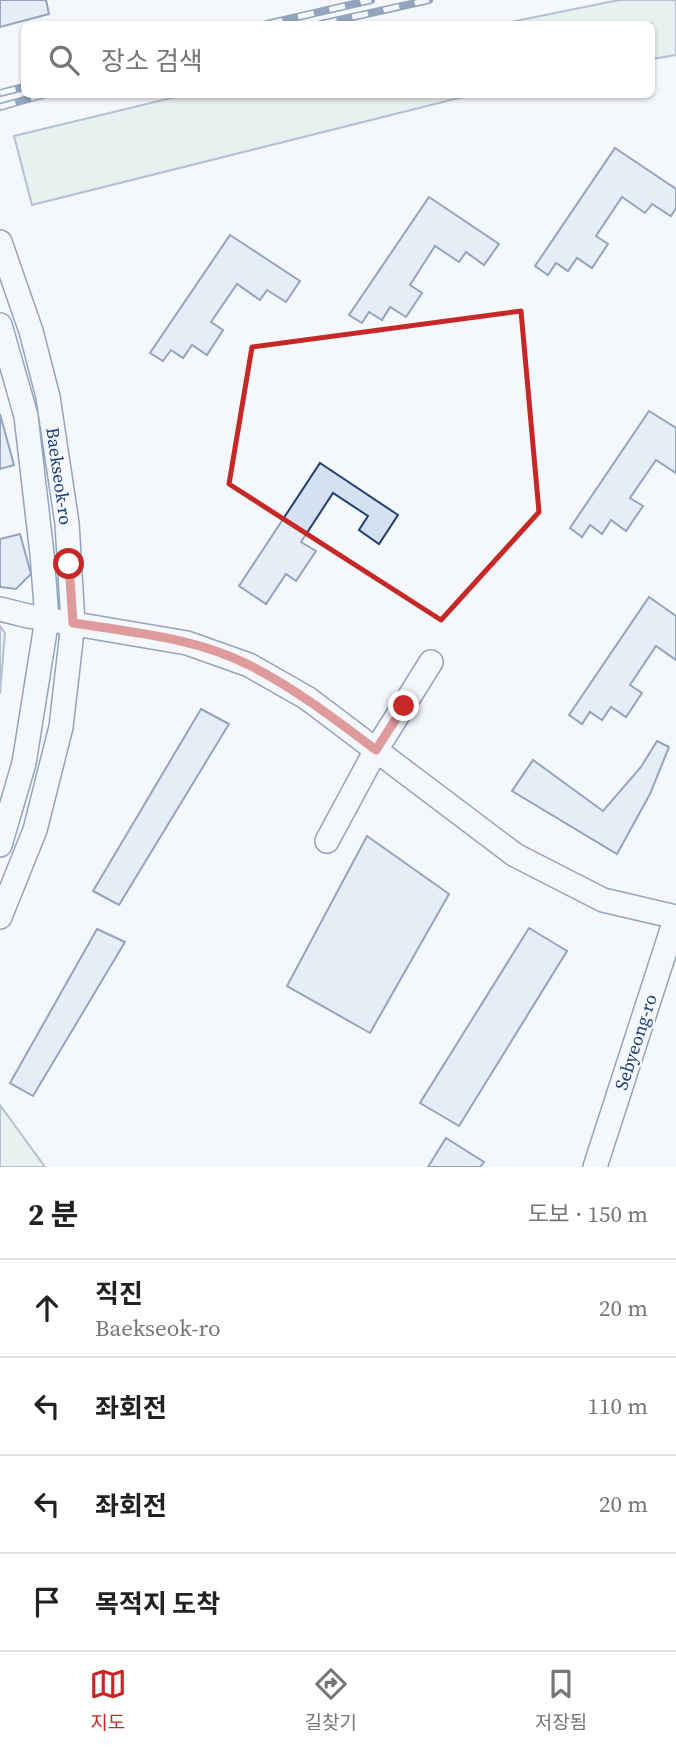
<!DOCTYPE html>
<html lang="ko">
<meta charset="utf-8">
<style>
:root{--surface:#fff;--page:#f6f6f6;--text:#222;--muted:#767676;--line:#e0e0e0;--accent:#c62828}
body{margin:0;font-family:"Source Serif 4","Noto Sans KR",serif;background:var(--page);color:var(--text)}
.stop{position:absolute;width:21px;height:21px;margin:-16px;border:5px solid #c62828;border-radius:50%;background:#fff}
.stop.end{background:#c62828;border-color:#fff;box-shadow:0 2px 7px #0008}
.list{margin:0;padding:0;list-style:none}
h2{display:flex;justify-content:space-between;align-items:center;height:91px;margin:0;padding:0 28px;font-size:30px}
h2 small{font-size:23px;font-weight:400;color:var(--muted)}
.list li{display:grid;grid-template-columns:46px 1fr auto;gap:21px;align-items:center;box-sizing:border-box;height:98px;padding:0 28px;border-top:2px solid var(--line)}
.list b{display:block;font-size:26px;white-space:nowrap}
.list p{margin:0;font-size:23px;white-space:nowrap;color:var(--muted)}
.list em{font-size:23px;font-style:normal;color:var(--muted)}
.icon{flex:none;width:38px;height:38px;fill:none;stroke:currentColor;stroke-width:2;stroke-linecap:round;stroke-linejoin:round}
.map{position:relative;flex:none;width:676px;height:1167px;overflow:hidden}
.search{position:absolute;background:var(--surface);box-shadow:0 2px 5px #0004;left:21px;right:21px;top:21px;height:77px;display:flex;align-items:center;gap:18px;box-sizing:border-box;padding:0 24px;border-radius:10px;color:var(--muted);font-size:26px}
.sheet{height:483px;background:var(--surface)}
nav{display:flex;justify-content:space-around;align-items:center;box-sizing:border-box;height:98px;border-top:2px solid var(--line);background:var(--surface);font-size:19px;color:var(--muted)}
nav a{display:grid;justify-items:center;gap:4px}
nav .on{color:var(--accent)}
.map>svg:first-child{display:block}
.green{fill:#d7e8df;stroke:#687fa3;stroke-width:2}
.building{fill:#d5e0f0;stroke:#1d3f73;stroke-width:2}
.lines{fill:none;stroke-linecap:round;stroke-linejoin:round}
.minor-casing{stroke:#1d3f73;stroke-width:26}
.minor{stroke:#f4f7fb;stroke-width:23}
.rail-casing{stroke:#1d3f73;stroke-width:8}
.rail{stroke:#f4f7fb;stroke-width:5;stroke-dasharray:16;stroke-linecap:butt}
.route{stroke:#c62828;stroke-width:9}
.marked{fill:none;stroke:#c62828;stroke-width:5;stroke-linejoin:round}
.labels{text-anchor:middle;stroke-width:5;stroke-linejoin:round;paint-order:stroke}
.street-label{font-size:18px;fill:#1d3f73;stroke:#f4f7fb}
</style>
<div class="map">
<svg width="676" height="1167" viewBox="0 0 676 1167">
<rect width="100%" height="100%" fill="#f4f7fb"/>
<path class="green" d="M 619,0 L 676,0 L 676,55 L 652,59 L 652,24 L 501,24 Z
M 184,95 L 184,94 L 471,95 L 32,205 L 14,136 Z
M 0,626 L 5,633 L 0,694 Z
M 0,1105 L 45,1167 L 0,1167 Z"/>
<path class="building" d="M 0,0 L 46,0 L 49,14 L 0,27 Z
M 615,148 L 676,189 L 676,208 L 671,216 L 652,204 L 645,213 L 622,197 L 596,236 L 608,244 L 592,268 L 577,258 L 568,271 L 556,263 L 548,275 L 535,266 Z
M 429,197 L 499,244 L 484,265 L 466,252 L 459,262 L 435,246 L 410,285 L 422,293 L 406,317 L 390,307 L 382,320 L 369,312 L 362,323 L 349,315 Z
M 230,235 L 300,281 L 286,302 L 267,290 L 260,300 L 237,284 L 211,322 L 223,330 L 207,355 L 192,345 L 183,358 L 171,350 L 163,361 L 150,353 Z
M 649,411 L 676,428 L 676,473 L 656,460 L 630,498 L 643,506 L 626,531 L 611,520 L 602,534 L 590,525 L 582,537 L 570,528 Z
M 0,414 L 14,465 L 0,469 Z
M 320,463 L 398,515 L 379,544 L 359,530 L 368,516 L 333,493 L 301,542 L 316,551 L 296,581 L 286,574 L 266,604 L 239,586 Z
M 20,534 L 31,574 L 16,589 L 0,587 L 0,539 Z
M 649,597 L 676,616 L 676,660 L 656,646 L 630,685 L 642,693 L 626,717 L 611,707 L 602,720 L 590,712 L 582,724 L 569,715 Z
M 201,709 L 229,724 L 119,905 L 93,891 Z
M 657,741 L 669,747 L 650,794 L 617,854 L 512,791 L 533,760 L 603,811 L 641,767 Z
M 367,836 L 449,894 L 370,1033 L 287,986 Z
M 529,928 L 567,951 L 459,1126 L 420,1103 Z
M 97,929 L 125,942 L 33,1096 L 10,1083 Z
M 446,1138 L 484,1162 L 480,1167 L 428,1167 Z"/>
<g class="lines">
<defs>
<path id="minor" d="M 0,242 L 31,331 L 48,397 L 67,523 L 73,623 L 61,727 L 35,830 L 0,917
M 0,325 L 26,416 L 42,554 L 47,619 L 24,763 L 0,845
M 0,609 L 28,616 L 187,643 L 249,665 L 307,698 L 515,855 L 603,900 L 676,917
M 327,841 L 376,750 L 431,662
M 595,1167 L 676,917"/>
</defs>
<use href="#minor" class="minor-casing"/>
<use href="#minor" class="minor"/>
<defs>
<path id="rail" d="M 267,24 L 371,0
M 321,24 L 429,0
M 0,93 L 24,87
M 0,107 L 46,94"/>
</defs>
<use href="#rail" class="rail-casing"/>
<use href="#rail" class="rail"/>
</g>
<g class="lines">
<path class="route" d="M 69,564 L 73,623 C 132,632 197,638 251,666 C 296,689 336,720 376,750 L 404,706"/>
</g>
<path d="M0 0H676V1167H0ZM 521,311 L 539,512 L 441,620 L 229,484 L 252,347 Z" fill="#f4f7fb" fill-opacity=".55" fill-rule="evenodd"/>
<path class="marked" d="M 521,311 L 539,512 L 441,620 L 229,484 L 252,347 Z"/>
<g class="labels">
<g class="street-label">
<text transform="translate(59 476) rotate(82)" y="6">Baekseok-ro</text>
<text transform="translate(636 1042) rotate(-72)" y="6">Sebyeong-ro</text>
</g>
</g>
</svg>
<div class="stop" style="left:69px;top:564px"></div>
<div class="stop end" style="left:404px;top:706px"></div>
<div class="search"><svg class="icon" aria-label="search" viewBox="0 0 24 24"><circle cx="10" cy="10" r="6"/><path d="M15 15l6 6"/></svg>장소 검색</div>
</div>
<section class="sheet">
<h2>2 분<small>도보 · 150 m</small></h2>
<ul class="list">
<li><svg class="icon" aria-label="ahead" viewBox="0 0 24 24"><path d="M12 20V5M6 11l6-6 6 6"/></svg><div><b>직진</b><p>Baekseok-ro</p></div><em>20 m</em></li>
<li><svg class="icon" aria-label="left" viewBox="0 0 24 24"><path d="M17 20v-9H6M10 6l-5 5 5 5"/></svg><div><b>좌회전</b></div><em>110 m</em></li>
<li><svg class="icon" aria-label="left" viewBox="0 0 24 24"><path d="M17 20v-9H6M10 6l-5 5 5 5"/></svg><div><b>좌회전</b></div><em>20 m</em></li>
<li><svg class="icon" aria-label="arrive" viewBox="0 0 24 24"><path d="M6 21V4h12l-3 4 3 4H6"/></svg><div><b>목적지 도착</b></div></li>
</ul>
</section>
<nav>
<a class="on"><svg class="icon" aria-label="map" viewBox="0 0 24 24"><path d="M3 6l6-2 6 2 6-2v14l-6 2-6-2-6 2zM9 4v14M15 6v14"/></svg>지도</a>
<a><svg class="icon" aria-label="directions" viewBox="0 0 24 24"><path d="M12 3l9 9-9 9-9-9zM9 14v-3h6M13 9l2 2-2 2"/></svg>길찾기</a>
<a><svg class="icon" aria-label="saved" viewBox="0 0 24 24"><path d="M7 4h10v16l-5-4-5 4z"/></svg>저장됨</a>
</nav>
